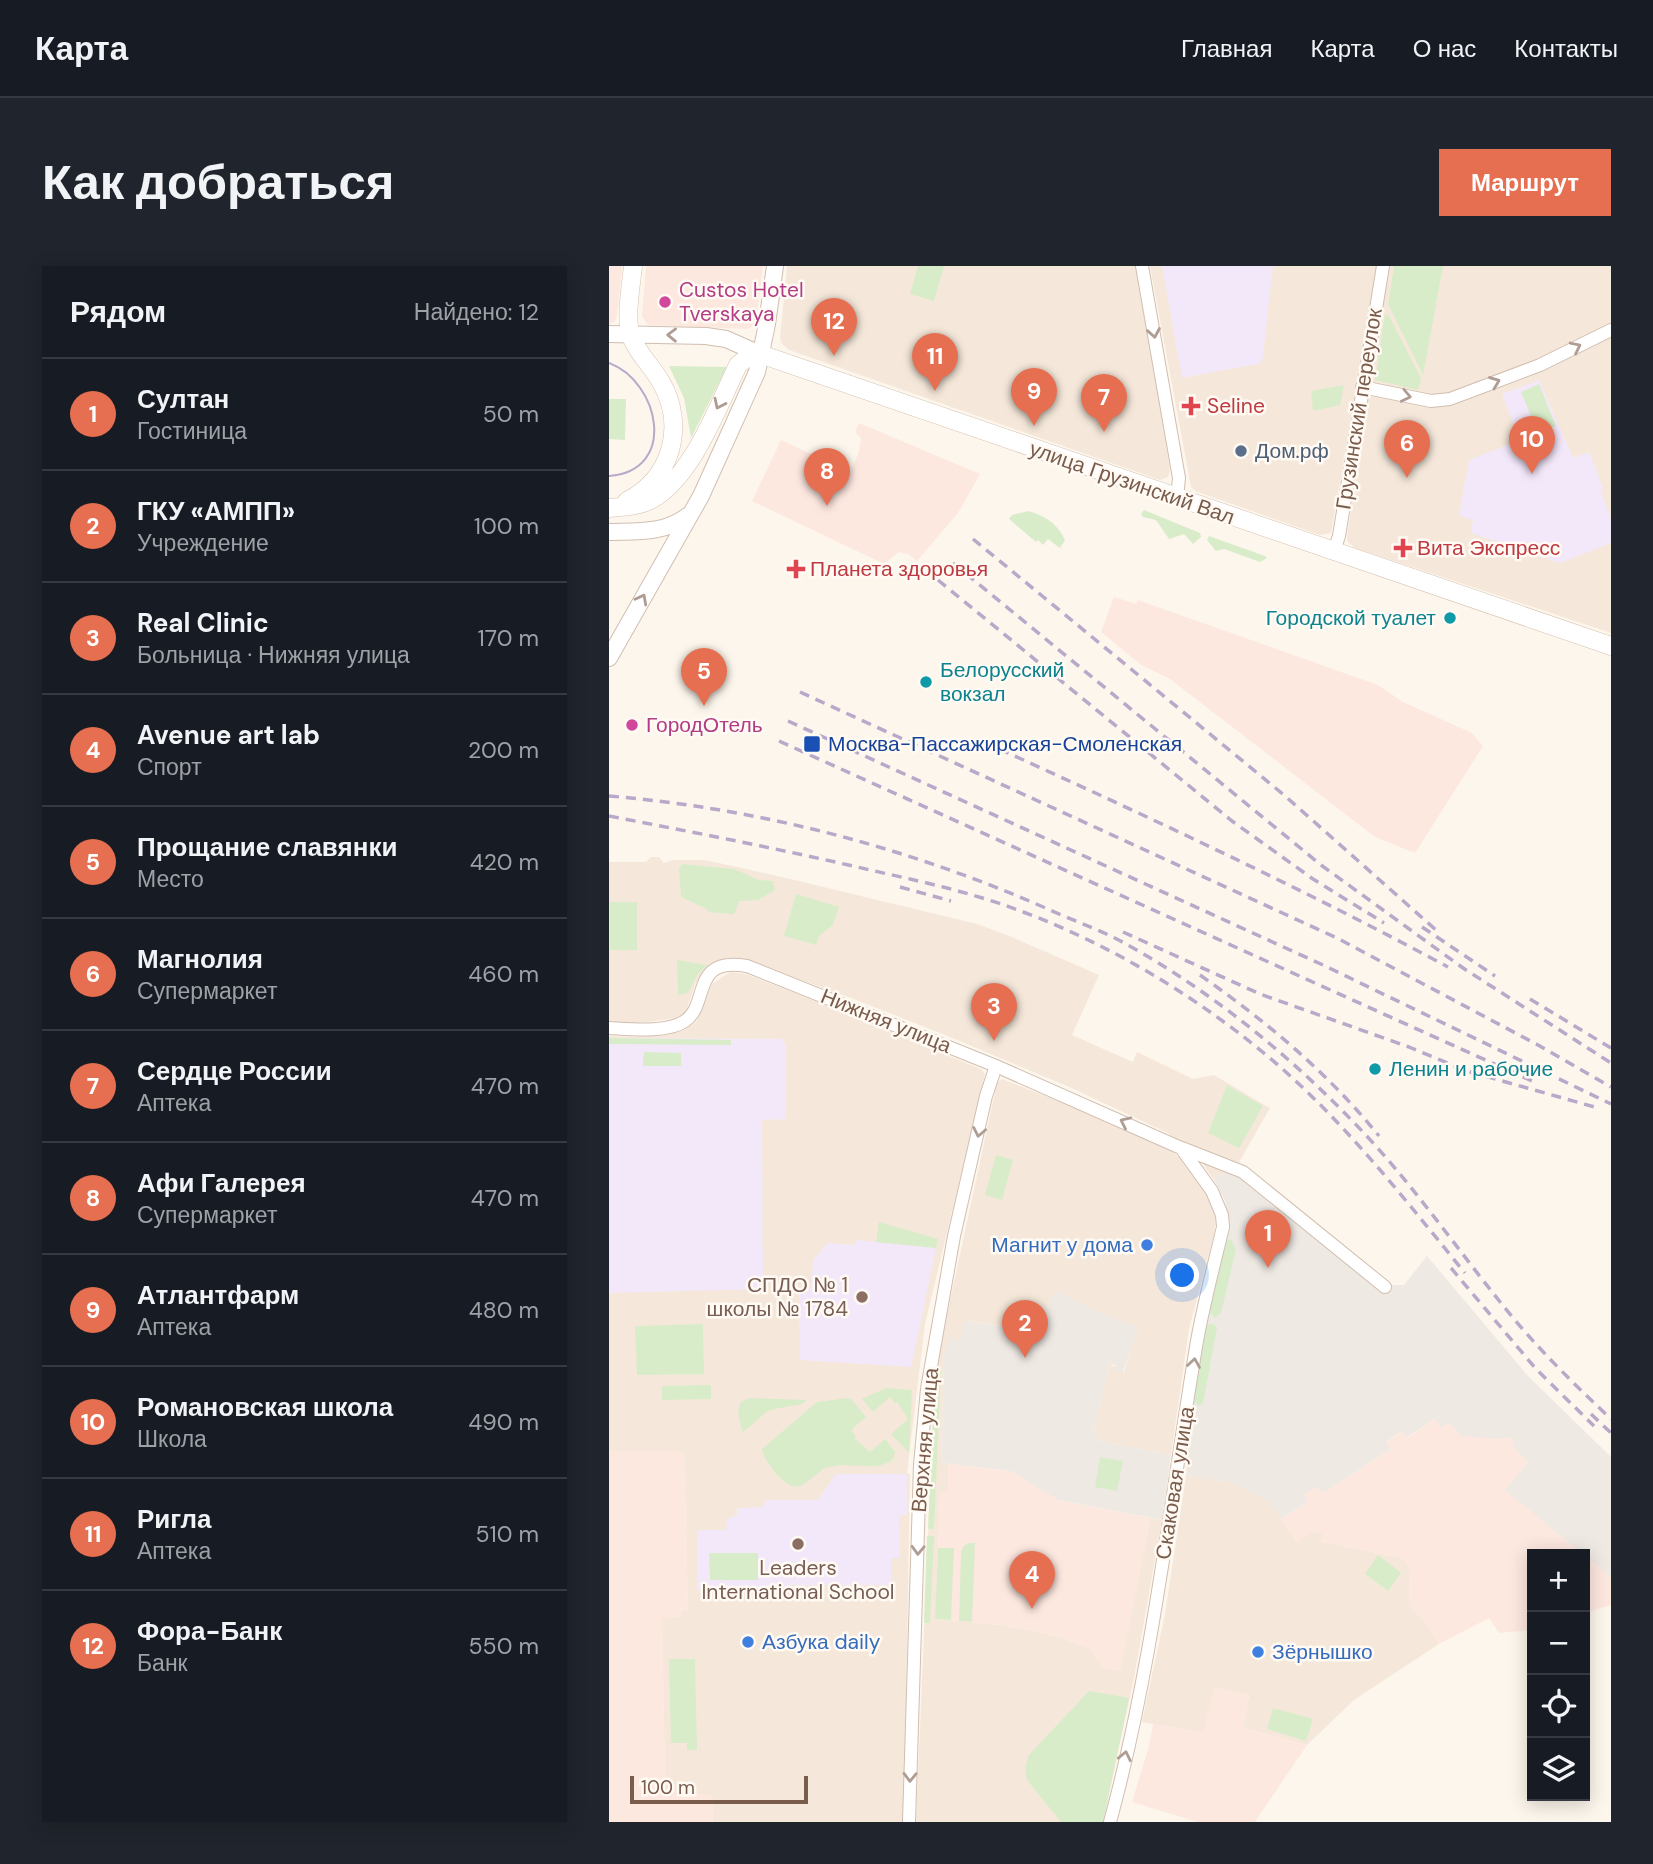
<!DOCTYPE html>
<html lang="ru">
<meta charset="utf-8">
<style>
:root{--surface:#171b24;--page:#20242c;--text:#f1f3f6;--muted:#9ea1a6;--line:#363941;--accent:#e76f51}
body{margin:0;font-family:"DM Sans",sans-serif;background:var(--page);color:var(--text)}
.controls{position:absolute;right:21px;bottom:21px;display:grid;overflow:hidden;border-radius:0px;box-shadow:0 4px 18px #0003}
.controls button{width:63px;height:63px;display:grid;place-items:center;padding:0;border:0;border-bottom:2px solid var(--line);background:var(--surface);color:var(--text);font:35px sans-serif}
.scale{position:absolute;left:21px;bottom:18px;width:178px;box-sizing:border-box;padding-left:7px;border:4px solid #7a5c4d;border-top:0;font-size:19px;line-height:24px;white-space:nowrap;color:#7a5c4d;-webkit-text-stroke:5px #fffaf3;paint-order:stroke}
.you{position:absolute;left:574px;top:1010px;width:24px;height:24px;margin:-18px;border:5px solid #fff;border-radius:50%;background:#1a73e8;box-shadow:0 0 0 10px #1a73e833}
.badge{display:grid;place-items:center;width:46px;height:46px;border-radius:50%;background:var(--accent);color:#fff;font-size:23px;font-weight:700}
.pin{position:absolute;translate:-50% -58px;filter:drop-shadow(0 2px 4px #0008)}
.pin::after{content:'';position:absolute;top:37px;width:24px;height:21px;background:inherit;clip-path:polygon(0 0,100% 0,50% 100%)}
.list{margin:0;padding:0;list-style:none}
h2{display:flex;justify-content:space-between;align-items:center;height:91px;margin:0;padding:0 28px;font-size:30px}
h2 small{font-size:23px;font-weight:400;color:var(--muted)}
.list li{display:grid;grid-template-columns:46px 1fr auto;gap:21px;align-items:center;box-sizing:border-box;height:112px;padding:0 28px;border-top:2px solid var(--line)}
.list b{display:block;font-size:26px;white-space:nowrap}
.list p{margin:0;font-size:23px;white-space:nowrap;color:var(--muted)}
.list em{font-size:23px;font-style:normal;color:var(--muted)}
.icon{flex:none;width:38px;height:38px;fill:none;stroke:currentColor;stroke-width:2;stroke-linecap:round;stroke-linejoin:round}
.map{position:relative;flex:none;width:1002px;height:1556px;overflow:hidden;border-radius:0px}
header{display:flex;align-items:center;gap:42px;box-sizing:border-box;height:98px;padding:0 35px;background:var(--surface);border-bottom:2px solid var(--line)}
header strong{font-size:33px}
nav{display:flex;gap:38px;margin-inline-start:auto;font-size:24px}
.intro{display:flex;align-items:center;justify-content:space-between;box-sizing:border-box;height:168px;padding:0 42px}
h1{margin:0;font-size:49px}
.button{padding:18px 32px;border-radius:0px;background:var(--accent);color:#fff;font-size:24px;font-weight:700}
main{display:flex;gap:42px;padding:0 42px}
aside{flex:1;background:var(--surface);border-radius:0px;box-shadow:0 4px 18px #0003}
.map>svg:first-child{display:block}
.residential{fill:#f5e8da}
.commercial{fill:#fde8e0}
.industrial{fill:#efe9e4}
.education{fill:#f3e8fa}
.green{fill:#d8ecc9}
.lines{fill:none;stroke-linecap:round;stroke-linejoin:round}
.minor-casing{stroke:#d1beb0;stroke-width:14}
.tertiary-casing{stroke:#d1beb0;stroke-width:18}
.secondary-casing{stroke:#d6c0b0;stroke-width:19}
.minor{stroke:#fff;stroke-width:12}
.tertiary{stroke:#fff;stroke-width:16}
.secondary{stroke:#fff;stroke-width:18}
.tram{stroke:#b9a8c9;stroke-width:2}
.rail{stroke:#b9a8c9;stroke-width:3.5;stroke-dasharray:10 7;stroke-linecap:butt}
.oneway{stroke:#af9d94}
.hotel-dot{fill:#d1479c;stroke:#fffaf3;stroke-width:2.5}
.health-dot{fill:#e0444e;stroke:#fffaf3;stroke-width:2.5}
.service-dot{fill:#5c6f8a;stroke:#fffaf3;stroke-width:2.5}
.culture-dot{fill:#0f9aa8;stroke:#fffaf3;stroke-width:2.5}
.transit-dot{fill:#1a4fb4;stroke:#fffaf3;stroke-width:2.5}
.shop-dot{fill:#3f7fe0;stroke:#fffaf3;stroke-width:2.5}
.education-dot{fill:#8d6e63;stroke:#fffaf3;stroke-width:2.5}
.labels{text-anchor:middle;stroke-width:5;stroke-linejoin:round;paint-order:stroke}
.hotel-label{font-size:21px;fill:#b23c85;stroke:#fffaf3;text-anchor:start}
.health-label{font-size:21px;fill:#be3a42;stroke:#fffaf3;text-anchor:start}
.street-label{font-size:21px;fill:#7a5c4d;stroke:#fffaf3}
.service-label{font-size:21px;fill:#4e5e75;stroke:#fffaf3;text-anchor:start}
.culture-label{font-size:21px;fill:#0d838f;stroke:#fffaf3;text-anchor:start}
.transit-label{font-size:21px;fill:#164399;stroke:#fffaf3;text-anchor:start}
.shop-label{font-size:21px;fill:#366cbe;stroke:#fffaf3;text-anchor:start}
.education-label{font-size:21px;fill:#785e54;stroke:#fffaf3;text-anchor:end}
</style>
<header>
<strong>Карта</strong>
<nav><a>Главная</a><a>Карта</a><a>О нас</a><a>Контакты</a></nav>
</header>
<div class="intro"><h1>Как добраться</h1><a class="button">Маршрут</a></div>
<main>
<aside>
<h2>Рядом<small>Найдено: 12</small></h2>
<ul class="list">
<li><span class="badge">1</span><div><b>Султан</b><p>Гостиница</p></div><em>50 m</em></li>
<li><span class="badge">2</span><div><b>ГКУ «АМПП»</b><p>Учреждение</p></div><em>100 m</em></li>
<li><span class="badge">3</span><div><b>Real Clinic</b><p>Больница · Нижняя улица</p></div><em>170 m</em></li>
<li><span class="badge">4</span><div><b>Avenue art lab</b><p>Спорт</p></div><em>200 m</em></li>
<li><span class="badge">5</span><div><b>Прощание славянки</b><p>Место</p></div><em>420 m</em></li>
<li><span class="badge">6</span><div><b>Магнолия</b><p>Супермаркет</p></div><em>460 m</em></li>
<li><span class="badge">7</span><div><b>Сердце России</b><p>Аптека</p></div><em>470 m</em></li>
<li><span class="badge">8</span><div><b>Афи Галерея</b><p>Супермаркет</p></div><em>470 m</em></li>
<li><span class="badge">9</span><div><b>Атлантфарм</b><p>Аптека</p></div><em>480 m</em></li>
<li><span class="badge">10</span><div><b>Романовская школа</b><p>Школа</p></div><em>490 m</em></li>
<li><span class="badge">11</span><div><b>Ригла</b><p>Аптека</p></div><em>510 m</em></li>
<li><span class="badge">12</span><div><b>Фора-Банк</b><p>Банк</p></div><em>550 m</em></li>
</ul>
</aside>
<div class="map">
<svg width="1002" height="1556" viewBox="0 0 1002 1556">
<rect width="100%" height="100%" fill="#fdf6ec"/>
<path class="residential" d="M 178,0 L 526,0 L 552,145 L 561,204 L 559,211 L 551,214 L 180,84 L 173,78 L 171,72 Z
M 541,0 L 768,0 L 722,267 L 711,269 L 586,225 L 582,221 Z
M 780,0 L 1002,0 L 1002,58 L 914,100 L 831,131 L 765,118 L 761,113 Z
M 1002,70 L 1002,367 L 746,282 L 739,276 L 738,272 L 757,134 L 760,128 L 821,139 Z
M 42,591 L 50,591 L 55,597 L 64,594 L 96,594 L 173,611 L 368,658 L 398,669 L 490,709 L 463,769 L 524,796 L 528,786 L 584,813 L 605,809 L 661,842 L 630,896 L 605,914 L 586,887 L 559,867 L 458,820 L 336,769 L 242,732 L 140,695 L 127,692 L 118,692 L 98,703 L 87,717 L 76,747 L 68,752 L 30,757 L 0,756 L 0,596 L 37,596 Z
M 121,706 L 137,708 L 181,725 L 372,803 L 376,808 L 316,1058 L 298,1207 L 301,1208 L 295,1556 L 104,1556 L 103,1530 L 56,1523 L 53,1351 L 72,1351 L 72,1345 L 79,1345 L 75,1185 L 0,1185 L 0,770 L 31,771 L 74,765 L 87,756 L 103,718 Z
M 393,813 L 521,863 L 561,884 L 575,895 L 593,919 L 607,952 L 605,968 L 580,1063 L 562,1189 L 486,1174 L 484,1165 L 501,1098 L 515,1107 L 529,1060 L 500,1051 L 447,1025 L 426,1065 L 357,1055 L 351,1074 L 341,1071 L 335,1092 L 332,1197 L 339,1198 L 339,1226 L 331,1226 L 327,1353 L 393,1359 L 444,1369 L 480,1382 L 495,1402 L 511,1404 L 541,1252 L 553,1254 L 525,1412 L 494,1556 L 307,1556 L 326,1104 L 388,817 Z
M 577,1210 L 619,1216 L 653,1231 L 668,1244 L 672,1253 L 704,1266 L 714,1267 L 713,1276 L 794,1292 L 801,1302 L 800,1338 L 821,1362 L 830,1378 L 745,1434 L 698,1479 L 634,1462 L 640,1429 L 606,1422 L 595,1467 L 533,1456 L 556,1348 Z"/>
<path class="commercial" d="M 0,0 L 13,0 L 8,49 L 6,55 L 0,58 Z
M 37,0 L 154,0 L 147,56 L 143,61 L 138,63 L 39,59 L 33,50 Z
M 250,157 L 371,208 L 349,247 L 308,295 L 299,288 L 290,286 L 275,298 L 143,235 L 172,174 L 241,206 L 250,186 L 252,172 L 246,166 Z
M 505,331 L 527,338 L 529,334 L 769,419 L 794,436 L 863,467 L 874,480 L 806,587 L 766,571 L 561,413 L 532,399 L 492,366 Z
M 827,1153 L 841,1156 L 890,1173 L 903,1171 L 919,1196 L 897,1224 L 975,1288 L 923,1288 L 923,1364 L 890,1367 L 880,1352 L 830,1378 L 821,1362 L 800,1338 L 801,1302 L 794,1292 L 712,1276 L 714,1267 L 704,1266 L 688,1277 L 672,1253 L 699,1236 L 695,1229 L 710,1219 L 714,1227 L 782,1183 L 777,1176 L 794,1165 L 799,1171 Z
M 0,1185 L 75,1185 L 79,1345 L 72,1345 L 72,1351 L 53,1352 L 56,1523 L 103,1530 L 104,1556 L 0,1556 Z
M 339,1198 L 402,1205 L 449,1234 L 541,1252 L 511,1405 L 495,1402 L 480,1382 L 444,1369 L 393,1359 L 326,1353 L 331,1226 L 339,1226 Z
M 976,1289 L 1002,1311 L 1002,1339 L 976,1347 Z
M 605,1422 L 640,1428 L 634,1462 L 698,1479 L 646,1556 L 588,1556 L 523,1536 L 540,1480 L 544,1458 L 594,1466 Z"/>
<path class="industrial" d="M 630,896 L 779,1019 L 795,1019 L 818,990 L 919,1110 L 1002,1191 L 1002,1311 L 896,1224 L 919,1196 L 905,1182 L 903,1171 L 890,1173 L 851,1170 L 841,1156 L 832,1162 L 826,1153 L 798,1171 L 793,1165 L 777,1176 L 782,1183 L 714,1227 L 709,1220 L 695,1229 L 699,1236 L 672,1253 L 668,1244 L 653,1231 L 619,1216 L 577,1210 L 584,1133 L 600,1046 L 620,962 L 616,934 L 605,914 Z
M 447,1024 L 500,1051 L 530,1060 L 514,1107 L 505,1105 L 506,1099 L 501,1098 L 484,1165 L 488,1167 L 486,1174 L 562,1189 L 553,1254 L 449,1234 L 402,1205 L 332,1197 L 335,1092 L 341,1071 L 351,1074 L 356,1055 L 426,1065 Z"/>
<path class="education" d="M 553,0 L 664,0 L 653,97 L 573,112 Z
M 930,114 L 964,192 L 980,186 L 994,222 L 992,227 L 1002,253 L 1002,277 L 951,297 L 862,267 L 864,254 L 850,250 L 860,194 L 911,174 L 893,128 Z
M 0,772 L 173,773 L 177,780 L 177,853 L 153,854 L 154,1023 L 0,1027 Z
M 247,974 L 327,982 L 302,1101 L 191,1094 L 190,1022 L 202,1023 L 204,994 L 219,977 L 246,979 Z
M 227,1208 L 298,1208 L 298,1249 L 290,1249 L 291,1292 L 282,1292 L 282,1319 L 179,1319 L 178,1324 L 88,1324 L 88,1264 L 117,1264 L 118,1253 L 128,1249 L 128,1242 L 155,1241 L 156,1234 L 209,1234 Z"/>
<path class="green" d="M 309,0 L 335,0 L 325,35 L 301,28 Z
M 785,0 L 834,0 L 814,109 L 779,38 Z
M 776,48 L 780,50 L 812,112 L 809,124 L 766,114 Z
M 60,100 L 118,101 L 82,172 L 75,132 Z
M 930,118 L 947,160 L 929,167 L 912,126 Z
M 735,119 L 731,139 L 704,145 L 702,125 Z
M 0,133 L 17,133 L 16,174 L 0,173 Z
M 535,244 L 591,267 L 592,271 L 584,278 L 575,268 L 560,273 L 547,254 L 534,251 L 532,248 Z
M 420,245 C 437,251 448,257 456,274 L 451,282 L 439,273 L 434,279 L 429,274 L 427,276 L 400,253 L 403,249 Z
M 600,270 L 656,290 L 658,292 L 651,296 L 615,283 L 607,285 L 598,274 Z
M 73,598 L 125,603 L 150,614 L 164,615 L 166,624 L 149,634 L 130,635 L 126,647 L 123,648 L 100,646 C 93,638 81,637 72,630 L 70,603 Z
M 187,628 L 230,641 L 224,659 L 210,670 L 207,679 L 175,670 Z
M 1,636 L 28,636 L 28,684 L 1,684 Z
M 68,694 L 98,699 L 89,708 L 79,727 L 69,729 Z
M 0,772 L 122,774 L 122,779 L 0,778 Z
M 35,786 L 72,787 L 72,800 L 34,800 Z
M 618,819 L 654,840 L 630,882 L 599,867 Z
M 387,889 L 404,894 L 393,934 L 376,929 Z
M 270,956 L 329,973 L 327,982 L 267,976 Z
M 622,973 L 627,983 L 612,1047 L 606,1052 L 600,1046 L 618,974 Z
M 94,1058 L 95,1108 L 28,1109 L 26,1060 Z
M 600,1058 L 605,1058 L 608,1062 L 594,1137 L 589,1140 L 584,1133 L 597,1060 Z
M 328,1101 L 332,1103 L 325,1263 L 319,1263 L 326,1104 Z
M 102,1119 L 102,1133 L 53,1134 L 53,1120 Z
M 277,1122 L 303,1124 L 300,1187 L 282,1168 L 299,1153 L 288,1136 L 286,1137 L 281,1131 L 264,1146 L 253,1133 Z
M 140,1132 L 198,1134 L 193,1138 L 160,1144 L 134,1166 C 130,1156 127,1145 132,1136 Z
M 239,1132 L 243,1134 L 257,1151 L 242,1164 L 247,1171 L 246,1173 L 261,1186 L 276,1173 L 286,1186 L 284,1193 C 269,1207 239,1195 220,1201 C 207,1204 197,1224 183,1220 C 172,1217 154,1193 153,1183 L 208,1136 Z
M 491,1191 L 514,1195 L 508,1225 L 486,1221 Z
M 318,1270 L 325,1270 L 321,1357 L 315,1357 Z
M 359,1277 L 366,1277 L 363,1356 L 350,1355 L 352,1287 L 354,1281 Z
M 329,1282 L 345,1282 L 342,1354 L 326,1353 Z
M 100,1287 L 149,1287 L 149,1314 L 101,1314 Z
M 769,1289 L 792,1307 L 779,1325 L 756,1308 Z
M 60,1393 L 86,1393 L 88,1484 L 78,1484 L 78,1477 L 62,1477 Z
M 480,1425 L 520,1432 L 494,1556 L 452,1556 L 418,1514 L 416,1504 L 419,1490 Z
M 664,1442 L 704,1453 L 697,1475 L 658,1463 Z"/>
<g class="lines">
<defs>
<path id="minor" d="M 533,0 L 570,212 L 568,232
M 753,121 L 822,135 L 841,133 L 931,99 L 1002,64
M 725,285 L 730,270 L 774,0
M 0,762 C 21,763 59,767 76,755 C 101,738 81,690 138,700 L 387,800 L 572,882 L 603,925 L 613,949 L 614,961 C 605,999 595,1036 588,1075 C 561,1235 544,1399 501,1556
M 573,882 L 634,906 L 776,1021
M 300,1556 L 311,1199 L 318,1123 L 345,970 L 377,830 L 387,800"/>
<path id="tertiary" d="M 0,68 L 97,70 L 117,73 L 151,88
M 0,266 C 27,265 55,268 78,250
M 0,392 L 92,230 L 148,106 L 158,58 L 166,0"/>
<path id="secondary" d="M 18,235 C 63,212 77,160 52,116 C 43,100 28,87 22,70 C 16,53 22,19 24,0
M 0,242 C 13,241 25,241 37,236 C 81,218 109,140 129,99 L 139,91 L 151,88 L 1002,380"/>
</defs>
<use href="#minor" class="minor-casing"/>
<use href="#tertiary" class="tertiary-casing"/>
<use href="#secondary" class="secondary-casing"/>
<use href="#minor" class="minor"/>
<use href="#tertiary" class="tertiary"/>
<use href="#secondary" class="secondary"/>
<path class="tram" d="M 0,97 C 51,116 69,205 0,210"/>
<path class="rail" d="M 364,273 L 675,529 L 827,664
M 344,297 L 712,599 L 854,702 L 1002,797
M 329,314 L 623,555 L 704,613 L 775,657
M 191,426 L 728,672 L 929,779 L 1002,821
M 179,455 L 714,699 L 1002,838
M 170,475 L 923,815
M 375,476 C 531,547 687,619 839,701
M 0,530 C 156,543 308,584 450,648 C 473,658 496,666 517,678 C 605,727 684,792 753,865 C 805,920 848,983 896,1042 C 928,1082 965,1118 1002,1153
M 0,550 C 83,566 166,582 248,601 C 296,612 345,622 392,638 C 492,672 589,730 669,799 C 740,861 797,935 856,1007
M 291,621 L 342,635
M 813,661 L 886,710
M 514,666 L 651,728 L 800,781 L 858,805 L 989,842
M 591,709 C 659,757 717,805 770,870
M 921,733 L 1002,782
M 842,1002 L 927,1103 L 985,1160
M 982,1148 L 1002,1167"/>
</g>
<defs><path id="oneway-chevron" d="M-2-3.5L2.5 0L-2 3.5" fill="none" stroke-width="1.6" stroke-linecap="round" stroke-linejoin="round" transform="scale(1.75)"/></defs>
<g class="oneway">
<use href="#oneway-chevron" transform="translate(545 67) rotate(80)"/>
<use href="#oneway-chevron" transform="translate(63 69) rotate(-179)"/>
<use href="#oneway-chevron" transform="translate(967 81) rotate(-26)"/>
<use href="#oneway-chevron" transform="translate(886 116) rotate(-21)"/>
<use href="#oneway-chevron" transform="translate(797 130) rotate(12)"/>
<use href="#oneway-chevron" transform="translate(110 138) rotate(116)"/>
<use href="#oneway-chevron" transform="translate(33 333) rotate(-62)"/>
<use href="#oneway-chevron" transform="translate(516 856) rotate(-155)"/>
<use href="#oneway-chevron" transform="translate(370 866) rotate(101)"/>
<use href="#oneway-chevron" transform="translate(585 1097) rotate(-81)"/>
<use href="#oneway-chevron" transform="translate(309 1284) rotate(92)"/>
<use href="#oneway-chevron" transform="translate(516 1490) rotate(-78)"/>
<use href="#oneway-chevron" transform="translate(301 1511) rotate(91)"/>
</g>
<g class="hotel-dot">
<circle cx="56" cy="36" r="7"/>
<circle cx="23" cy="459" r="7"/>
</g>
<g class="health-dot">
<path d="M578.5 129.5h7v7h7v7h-7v7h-7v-7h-7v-7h7z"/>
<path d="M790.5 271.5h7v7h7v7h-7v7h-7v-7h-7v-7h7z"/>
<path d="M183.5 292.5h7v7h7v7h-7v7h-7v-7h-7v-7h7z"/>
</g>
<circle class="service-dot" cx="632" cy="185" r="7"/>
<g class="culture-dot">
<circle cx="841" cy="352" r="7"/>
<circle cx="317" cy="416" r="7"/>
<circle cx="766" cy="803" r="7"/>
</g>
<rect class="transit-dot" x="194" y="469" width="18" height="18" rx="3.5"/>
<g class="shop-dot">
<circle cx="538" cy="979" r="7"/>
<circle cx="139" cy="1376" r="7"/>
<circle cx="649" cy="1386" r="7"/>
</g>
<g class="education-dot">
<circle cx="253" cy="1031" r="7"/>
<circle cx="189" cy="1278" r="7"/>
</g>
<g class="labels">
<g class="hotel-label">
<text x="70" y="31">Custos Hotel<tspan x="70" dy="24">Tverskaya</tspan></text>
<text x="37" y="466">ГородОтель</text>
</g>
<g class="health-label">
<text x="598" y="147">Seline</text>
<text x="808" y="289">Вита Экспресс</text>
<text x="201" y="310">Планета здоровья</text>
</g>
<g class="street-label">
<text transform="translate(750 143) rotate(-81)" y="7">Грузинский переулок</text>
<text transform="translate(523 217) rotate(19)" y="7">улица Грузинский Вал</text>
<text transform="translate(277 755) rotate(22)" y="7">Нижняя улица</text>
<text transform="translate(316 1174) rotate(-85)" y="7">Верхняя улица</text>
<text transform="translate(566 1217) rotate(-81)" y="7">Скаковая улица</text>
</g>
<g class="service-label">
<text x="646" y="192">Дом.рф</text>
</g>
<g class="culture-label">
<text x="827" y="359" text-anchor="end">Городской туалет</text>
<text x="331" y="411">Белорусский<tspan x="331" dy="24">вокзал</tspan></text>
<text x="780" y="810">Ленин и рабочие</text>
</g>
<g class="transit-label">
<text x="219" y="485">Москва-Пассажирская-Смоленская</text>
</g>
<g class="shop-label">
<text x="524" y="986" text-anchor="end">Магнит у дома</text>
<text x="153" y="1383">Азбука daily</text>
<text x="663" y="1393">Зёрнышко</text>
</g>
<g class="education-label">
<text x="239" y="1026">СПДО № 1<tspan x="239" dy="24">школы № 1784</tspan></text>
<text x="189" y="1309" text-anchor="middle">Leaders<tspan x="189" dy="24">International School</tspan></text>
</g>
</g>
</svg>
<div class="controls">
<button>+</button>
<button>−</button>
<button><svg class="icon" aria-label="locate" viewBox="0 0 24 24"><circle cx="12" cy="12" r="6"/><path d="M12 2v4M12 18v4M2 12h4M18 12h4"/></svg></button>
<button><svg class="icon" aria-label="layers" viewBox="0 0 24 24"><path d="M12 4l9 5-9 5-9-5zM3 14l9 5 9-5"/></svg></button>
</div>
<div class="scale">100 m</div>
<div class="you"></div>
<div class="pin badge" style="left:659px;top:1002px">1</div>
<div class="pin badge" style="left:416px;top:1092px">2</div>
<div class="pin badge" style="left:385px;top:775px">3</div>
<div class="pin badge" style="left:423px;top:1343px">4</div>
<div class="pin badge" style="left:95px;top:440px">5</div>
<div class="pin badge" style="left:798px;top:212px">6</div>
<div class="pin badge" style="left:495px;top:166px">7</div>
<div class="pin badge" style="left:218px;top:240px">8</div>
<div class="pin badge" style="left:425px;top:160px">9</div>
<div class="pin badge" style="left:923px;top:208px">10</div>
<div class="pin badge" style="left:326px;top:125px">11</div>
<div class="pin badge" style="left:225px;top:90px">12</div>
</div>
</main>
